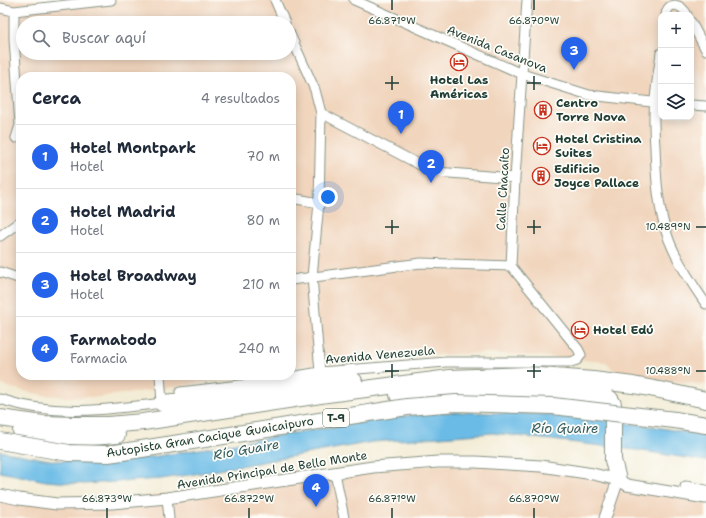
<!DOCTYPE html>
<html lang="es">
<meta charset="utf-8">
<style>
:root{--surface:#fff;--page:#f6f6f7;--text:#1f2937;--muted:#747a83;--line:#e0e1e3;--accent:#2563eb}
body{margin:0;font-family:"Shantell Sans",sans-serif;background:var(--page);color:var(--text)}
.controls{position:absolute;right:12px;top:12px;display:grid;overflow:hidden;border-radius:8px;box-shadow:0 2px 10px #0003}
.controls button{width:36px;height:36px;display:grid;place-items:center;padding:0;border:0;border-bottom:1px solid var(--line);background:var(--surface);color:var(--text);font:20px sans-serif}
.you{position:absolute;left:328px;top:197px;width:14px;height:14px;margin:-10px;border:3px solid #fff;border-radius:50%;background:#1a73e8;box-shadow:0 0 0 6px #1a73e833}
.badge{display:grid;place-items:center;width:26px;height:26px;border-radius:50%;background:var(--accent);color:#fff;font-size:13px;font-weight:700}
.pin{position:absolute;translate:-50% -33px;filter:drop-shadow(0 1px 2px #0008)}
.pin::after{content:'';position:absolute;top:21px;width:14px;height:12px;background:inherit;clip-path:polygon(0 0,100% 0,50% 100%)}
.list{margin:0;padding:0;list-style:none}
h2{display:flex;justify-content:space-between;align-items:center;height:52px;margin:0;padding:0 16px;font-size:17px}
h2 small{font-size:13px;font-weight:400;color:var(--muted)}
.list li{display:grid;grid-template-columns:26px 1fr auto;gap:12px;align-items:center;box-sizing:border-box;height:64px;padding:0 16px;border-top:1px solid var(--line)}
.list b{display:block;font-size:15px;white-space:nowrap}
.list p{margin:0;font-size:13px;white-space:nowrap;color:var(--muted)}
.list em{font-size:13px;font-style:normal;color:var(--muted)}
.icon{flex:none;width:22px;height:22px;fill:none;stroke:currentColor;stroke-width:2;stroke-linecap:round;stroke-linejoin:round}
.map{position:relative;flex:none;width:706px;height:518px;overflow:hidden}
.search{position:absolute;background:var(--surface);box-shadow:0 2px 10px #0003;left:16px;top:16px;width:280px;height:44px;display:flex;align-items:center;gap:10px;box-sizing:border-box;padding:0 14px;border-radius:22px;color:var(--muted);font-size:15px}
.panel{position:absolute;background:var(--surface);box-shadow:0 2px 10px #0003;left:16px;top:72px;width:280px;height:308px;border-radius:16px}
.map>svg:first-child{display:block}
.built{fill:#f1d5bd;fill-rule:evenodd}
.water{fill:#6bbbe6;stroke:#457c8d}
.lines{fill:none;stroke-linecap:round;stroke-linejoin:round}
.minor-casing{stroke:#899485;stroke-width:11}
.tertiary-casing{stroke:#899485;stroke-width:13}
.motorway-casing{stroke:#899485;stroke-width:18}
.minor{stroke:#fff;stroke-width:9}
.tertiary{stroke:#fff;stroke-width:11}
.motorway{stroke:#fff;stroke-width:16}
.motorway-bridge-casing{stroke:#899485;stroke-width:18;stroke-linecap:butt}
.motorway-bridge{stroke:#fff;stroke-width:16}
.ticks{fill:none;stroke:#1f3d34;stroke-width:1.5}
.labels{text-anchor:middle;stroke-width:3.5;stroke-linejoin:round;paint-order:stroke}
.shield{fill:#fdfcf7;stroke:#62766e;stroke-width:1}
.shield-label{font-size:11px;font-weight:bold;fill:#1f3d34}
.street-label{font-size:12px;fill:#1f3d34;stroke:#fdfcf7}
.poi-label{font-size:12px;font-weight:bold;fill:#1f3d34;stroke:#fdfcf7;text-anchor:start}
.water-label{font-size:13px;font-style:italic;fill:#325c60;stroke:#fdfcf7}
.ticks-label{font-size:10px;text-anchor:middle;fill:#1f3d34;stroke:#fdfcf7;stroke-width:3.5;stroke-linejoin:round;paint-order:stroke}
</style>
<div class="map">
<svg width="706" height="518" viewBox="0 0 706 518">
<rect width="100%" height="100%" fill="#fdfcf7"/>
<filter id="ink" filterUnits="userSpaceOnUse"><feTurbulence type="fractalNoise" baseFrequency=".025" numOctaves="2"/><feDisplacementMap in="SourceGraphic" scale="8" xChannelSelector="R" yChannelSelector="G"/><feConvolveMatrix kernelMatrix="1 2 1 2 8 2 1 2 1" color-interpolation-filters="sRGB"/></filter>
<filter id="wash" filterUnits="userSpaceOnUse"><feTurbulence type="fractalNoise" baseFrequency=".012" numOctaves="4" result="noise"/><feDisplacementMap in="SourceGraphic" scale="16" xChannelSelector="R" yChannelSelector="G"/><feGaussianBlur stdDeviation="0.9" result="paint"/><feColorMatrix in="noise" values="0 0 0 0 0 0 0 0 0 0 0 0 0 0 0 0 0 1.4 0 .05"/><feComposite in="paint" operator="in"/></filter>
<g filter="url(#wash)">
<rect width="100%" height="100%" fill="#f3ecd6"/>
<path class="built" d="M 0,0 L 706,0 L 706,385 L 663,380 L 616,373 L 606,362 L 537,356 L 484,353 L 441,355 L 310,365 L 291,368 L 291,77 L 21,77 L 21,375 L 250,375 L 182,386 L 99,397 L 67,397 L 42,395 L 12,388 L 0,384 ZM 661,15 L 691,15 L 691,117 L 661,117 ZM 23,23 L 289,23 L 289,53 L 23,53 Z
M 513,464 L 706,498 L 706,518 L 0,518 L 0,497 L 88,504 L 370,467 Z"/>
<path class="water" d="M 458,412 L 567,415 L 656,427 L 706,436 L 706,461 L 636,450 L 493,433 L 372,442 L 201,473 L 161,479 L 84,484 L 46,481 L 0,472 L 0,451 L 56,461 L 130,459 L 153,457 L 348,424 L 427,413 Z"/>
</g>
<g filter="url(#ink)">
<g class="lines">
<defs>
<path id="minor" d="M 275,0 L 285,23
M 354,0 L 522,74 L 589,95 L 661,103
M 0,8 L 14,11 L 111,0
M 14,11 L 14,39 L 20,125 L 16,138
M 666,15 C 668,0 682,4 687,15
M 691,22 L 706,50
M 289,32 L 315,90 L 321,113 L 319,203 L 312,277 L 320,372
M 661,53 C 659,69 656,85 655,101 C 653,116 654,132 655,147 C 656,178 658,211 669,240 C 678,263 692,284 706,304
M 691,105 L 706,106
M 321,113 L 424,167 L 436,172 L 515,178
M 291,198 L 319,203
M 0,236 L 21,221
M 0,272 L 21,279
M 291,280 L 421,263 L 511,266
M 180,392 L 248,384 L 320,372 L 446,362 L 571,362 L 577,360 L 581,355 L 578,349 L 511,266 L 515,178 L 527,0
M 0,399 C 53,417 108,410 162,403 L 160,375
M 335,473 L 344,518
M 167,498 L 169,518"/>
<path id="tertiary" d="M 686,487 L 706,491
M 0,495 L 19,499 L 57,504 L 112,503 L 167,498 L 373,467 L 438,462 L 476,462 L 541,466 L 593,474 L 618,480 L 627,485 L 706,498
M 605,518 L 618,480"/>
<path id="motorway" d="M 398,395 L 472,387 L 526,390 L 606,397 L 610,399 L 613,404 L 613,460 L 618,480
M 162,403 L 208,399 L 278,387 L 354,381
M 0,418 L 43,424 L 75,425 L 108,425 L 143,422 L 327,394 L 450,378 L 527,375 L 593,380 L 633,385 L 660,390 L 706,400
M 675,420 L 706,425
M 21,431 L 47,436 L 77,438 L 117,435"/>
</defs>
<use href="#minor" class="minor-casing"/>
<use href="#tertiary" class="tertiary-casing"/>
<use href="#motorway" class="motorway-casing"/>
<use href="#minor" class="minor"/>
<use href="#tertiary" class="tertiary"/>
<use href="#motorway" class="motorway"/>
<defs>
<path id="motorway-bridge" d="M 0,441 L 69,453 L 108,454 L 129,451 L 407,407 L 456,403 L 553,406 L 675,420"/>
</defs>
<use href="#motorway-bridge" class="motorway-bridge-casing"/>
<use href="#motorway-bridge" class="motorway-bridge"/>
</g>
</g>
<path class="ticks" d="M 392,0 L 392,10M 534,0 L 534,10M 392,76 L 392,90M 534,76 L 534,90M 385,83 L 399,83M 527,83 L 541,83M 392,220 L 392,234M 534,220 L 534,234M 385,227 L 399,227M 527,227 L 541,227M 696,227 L 706,227M 392,364 L 392,378M 534,364 L 534,378M 385,371 L 399,371M 527,371 L 541,371M 696,371 L 706,371M 107,508 L 107,518M 249,508 L 249,518M 392,508 L 392,518M 534,508 L 534,518"/>
<defs>
<symbol id="hotel-ring" viewBox="-11 -11 22 22"><circle r="9.5" fill="#fdfcf7" stroke="#c8321e" stroke-width="1.5"/><path d="M-6-4.5h1.5V1H6V5H4.5V3h-9V5H-6ZM-4 0a1.8 1.8 0 1 1 3.6 0ZM.5 0V-2.5h3Q6-2.5 6 0Z" fill="#c8321e"/></symbol>
<symbol id="building-ring" viewBox="-11 -11 22 22"><circle r="9.5" fill="#fdfcf7" stroke="#c8321e" stroke-width="1.5"/><path d="M-4-6H4V6H1V3H-1V6H-4ZM-2.5-4.3h1.7v1.8h-1.7ZM.8-4.3h1.7v1.8H.8ZM-2.5-1h1.7V.8h-1.7ZM.8-1h1.7V.8H.8Z" fill="#c8321e"/></symbol>
</defs>
<g fill-rule="evenodd">
<use href="#hotel-ring" x="449" y="52" width="20" height="20"/>
<use href="#building-ring" x="533" y="100" width="20" height="20"/>
<use href="#hotel-ring" x="532" y="136" width="20" height="20"/>
<use href="#building-ring" x="531" y="166" width="20" height="20"/>
<use href="#hotel-ring" x="570" y="320" width="20" height="20"/>
</g>
<g class="labels">
<rect class="shield" x="323" y="409" width="26" height="18" rx="3"/>
<g class="shield-label">
<text x="336" y="422">T-9</text>
</g>
<g class="street-label">
<text transform="translate(497 49) rotate(22)" y="4">Avenida Casanova</text>
<text transform="translate(503 189) rotate(-87)" y="4">Calle Chacaíto</text>
<text transform="translate(380 355) rotate(-5)" y="4">Avenida Venezuela</text>
<text transform="translate(210 437) rotate(-9)" y="4">Autopista Gran Cacique Guaicaipuro</text>
<text transform="translate(272 470) rotate(-9)" y="4">Avenida Principal de Bello Monte</text>
</g>
<g class="poi-label">
<text x="459" y="84" text-anchor="middle">Hotel Las<tspan x="459" dy="14">Américas</tspan></text>
<text x="556" y="107">Centro<tspan x="556" dy="14">Torre Nova</tspan></text>
<text x="555" y="143">Hotel Cristina<tspan x="555" dy="14">Suites</tspan></text>
<text x="554" y="173">Edificio<tspan x="554" dy="14">Joyce Pallace</tspan></text>
<text x="593" y="334">Hotel Edú</text>
</g>
<g class="water-label">
<text x="565" y="433">Río Guaire</text>
<text transform="translate(246 449) rotate(-10)" y="5">Río Guaire</text>
</g>
</g>
<g class="ticks-label">
<text x="392" y="24">66.871°W</text>
<text x="534" y="24">66.870°W</text>
<text x="668" y="230">10.489°N</text>
<text x="668" y="374">10.488°N</text>
<text x="107" y="502">66.873°W</text>
<text x="249" y="502">66.872°W</text>
<text x="392" y="502">66.871°W</text>
<text x="534" y="502">66.870°W</text>
</g>
</svg>
<div class="controls">
<button>+</button>
<button>−</button>
<button><svg class="icon" aria-label="layers" viewBox="0 0 24 24"><path d="M12 4l9 5-9 5-9-5zM3 14l9 5 9-5"/></svg></button>
</div>
<div class="you"></div>
<div class="pin badge" style="left:401px;top:134px">1</div>
<div class="pin badge" style="left:431px;top:183px">2</div>
<div class="pin badge" style="left:574px;top:70px">3</div>
<div class="pin badge" style="left:316px;top:507px">4</div>
<div class="search"><svg class="icon" aria-label="search" viewBox="0 0 24 24"><circle cx="10" cy="10" r="6"/><path d="M15 15l6 6"/></svg>Buscar aquí</div>
<section class="panel">
<h2>Cerca<small>4 resultados</small></h2>
<ul class="list">
<li><span class="badge">1</span><div><b>Hotel Montpark</b><p>Hotel</p></div><em>70 m</em></li>
<li><span class="badge">2</span><div><b>Hotel Madrid</b><p>Hotel</p></div><em>80 m</em></li>
<li><span class="badge">3</span><div><b>Hotel Broadway</b><p>Hotel</p></div><em>210 m</em></li>
<li><span class="badge">4</span><div><b>Farmatodo</b><p>Farmacia</p></div><em>240 m</em></li>
</ul>
</section>
</div>
